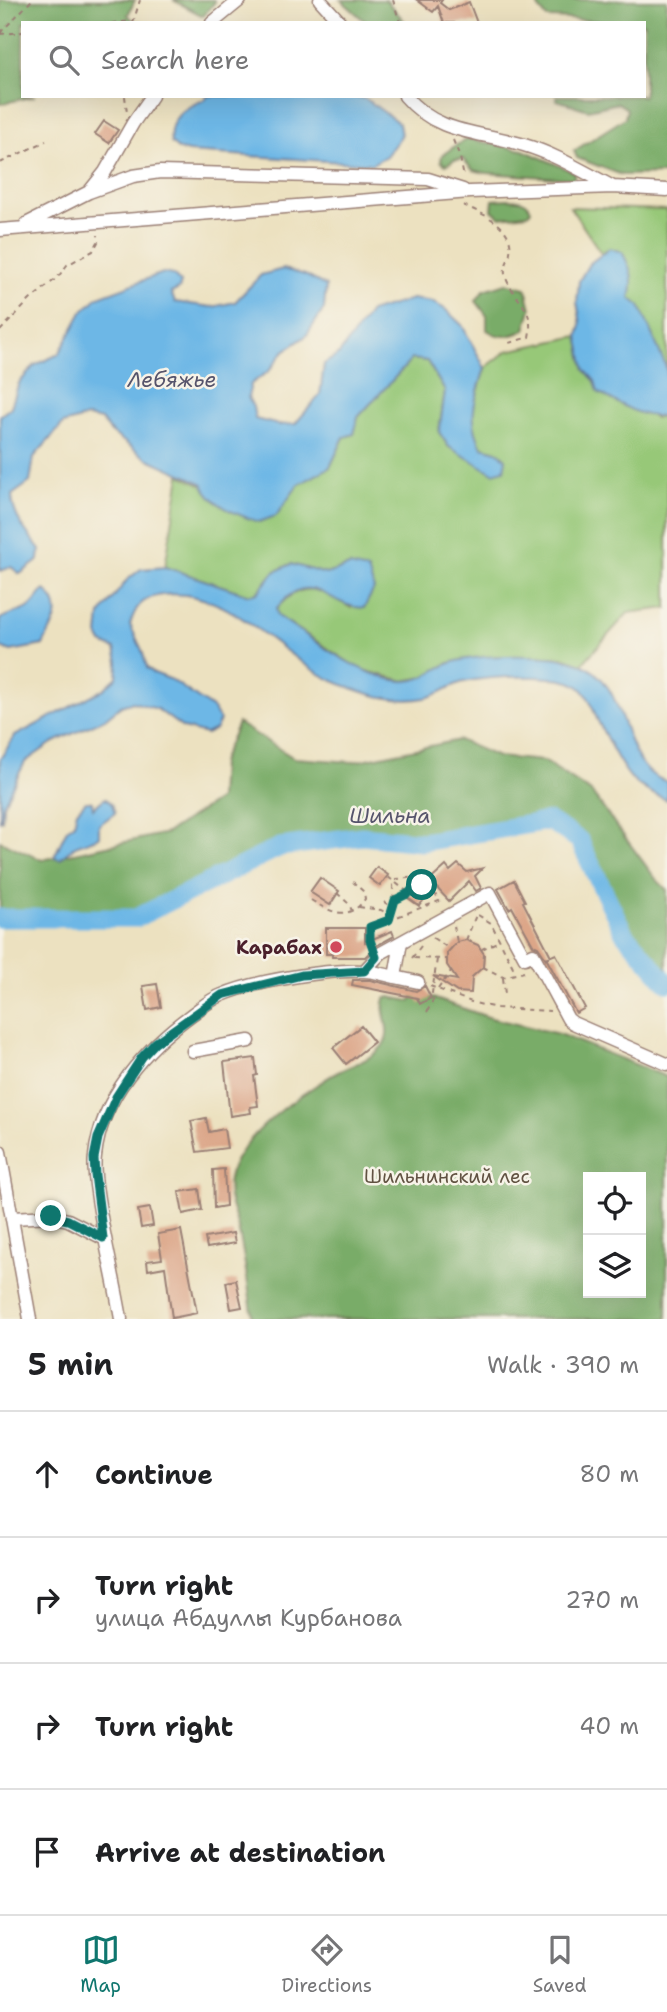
<!DOCTYPE html>
<meta charset="utf-8">
<style>
:root{--surface:#fff;--page:#f6f6f6;--text:#202124;--muted:#757577;--line:#e0e0e0;--accent:#0f766e}
body{margin:0;font-family:"Shantell Sans",sans-serif;background:var(--page);color:var(--text)}
.controls{position:absolute;right:21px;bottom:21px;display:grid;overflow:hidden;border-radius:0px;box-shadow:0 7px 28px #0002}
.controls button{width:63px;height:63px;display:grid;place-items:center;padding:0;border:0;border-bottom:2px solid var(--line);background:var(--surface);color:var(--text);font:35px sans-serif}
.stop{position:absolute;width:21px;height:21px;margin:-16px;border:5px solid #0f766e;border-radius:50%;background:#fff}
.stop.end{background:#0f766e;border-color:#fff;box-shadow:0 2px 7px #0008}
.list{margin:0;padding:0;list-style:none}
h2{display:flex;justify-content:space-between;align-items:center;height:91px;margin:0;padding:0 28px;font-size:30px}
h2 small{font-size:23px;font-weight:400;color:var(--muted)}
.list li{display:grid;grid-template-columns:46px 1fr auto;gap:21px;align-items:center;box-sizing:border-box;height:126px;padding:0 28px;border-top:2px solid var(--line)}
.list b{display:block;font-size:26px;white-space:nowrap}
.list p{margin:0;font-size:23px;white-space:nowrap;color:var(--muted)}
.list em{font-size:23px;font-style:normal;color:var(--muted)}
.icon{flex:none;width:38px;height:38px;fill:none;stroke:currentColor;stroke-width:2;stroke-linecap:round;stroke-linejoin:round}
.map{position:relative;flex:none;width:667px;height:1319px;overflow:hidden}
.search{position:absolute;background:var(--surface);box-shadow:0 7px 28px #0002;left:21px;right:21px;top:21px;height:77px;display:flex;align-items:center;gap:18px;box-sizing:border-box;padding:0 24px;border-radius:0px;color:var(--muted);font-size:26px}
.sheet{height:595px;background:var(--surface)}
nav{display:flex;justify-content:space-around;align-items:center;box-sizing:border-box;height:98px;border-top:2px solid var(--line);background:var(--surface);font-size:19px;color:var(--muted)}
nav a{display:grid;justify-items:center;gap:4px}
nav .on{color:var(--accent)}
.map>svg:first-child{display:block}
.green{fill:#97c878;stroke:#707452;stroke-width:2}
.forest{fill:#79ac68;stroke:#62664a;stroke-width:2;fill-rule:evenodd}
.water{fill:#6db7e6;stroke:#5c6b88;stroke-width:2}
.lines{fill:none;stroke-linecap:round;stroke-linejoin:round}
.river{stroke:#6db7e6;stroke-width:19}
.building{fill:#dca688}
.minor-casing{stroke:#9b8076;stroke-width:15}
.path{stroke:#9b8076;stroke-width:2;stroke-dasharray:5 5;stroke-linecap:butt}
.minor{stroke:#fff;stroke-width:12}
.route{stroke:#0f766e;stroke-width:9}
.poi-dot{fill:#d1495b;stroke:#f7f3e8;stroke-width:2.5}
.labels{text-anchor:middle;stroke-width:5;stroke-linejoin:round;paint-order:stroke}
.poi-label{font-size:19px;font-weight:bold;fill:#4a1f2b;stroke:#f7f3e8;text-anchor:end}
.park-label{font-size:19px;fill:#615242;stroke:#f7f3e8}
.water-label{font-size:21px;font-style:italic;fill:#56546c;stroke:#f7f3e8}
</style>
<div class="map">
<svg width="667" height="1319" viewBox="0 0 667 1319">
<rect width="100%" height="100%" fill="#f7f3e8"/>
<filter id="ink" filterUnits="userSpaceOnUse"><feTurbulence type="fractalNoise" baseFrequency=".0143" numOctaves="2"/><feDisplacementMap in="SourceGraphic" scale="14" xChannelSelector="R" yChannelSelector="G"/><feConvolveMatrix kernelMatrix="1 2 1 2 8 2 1 2 1" color-interpolation-filters="sRGB"/></filter>
<filter id="wash" filterUnits="userSpaceOnUse"><feTurbulence type="fractalNoise" baseFrequency=".00686" numOctaves="4" result="noise"/><feDisplacementMap in="SourceGraphic" scale="28" xChannelSelector="R" yChannelSelector="G"/><feGaussianBlur stdDeviation="1.57" result="paint"/><feColorMatrix in="noise" values="0 0 0 0 0 0 0 0 0 0 0 0 0 0 0 0 0 1.4 0 .05"/><feComposite in="paint" operator="in"/></filter>
<g filter="url(#wash)">
<rect width="100%" height="100%" fill="#ece1c0"/>
<path class="green" d="M 570,207 L 667,210 L 667,369 L 630,298 L 610,248 L 601,253 Z
M 578,336 L 585,370 L 595,381 L 655,418 L 667,415 L 667,608 L 628,613 L 582,664 L 562,657 L 449,663 L 425,677 L 404,681 L 359,669 L 278,616 L 276,609 C 303,577 321,590 351,608 L 350,566 L 326,574 L 291,564 L 274,572 L 257,593 L 249,595 L 165,567 L 180,475 L 275,516 L 298,485 L 330,467 L 344,437 L 354,434 L 358,417 L 412,359 L 427,361 L 445,391 L 439,432 L 449,447 L 497,451 L 482,447 L 476,436 L 471,416 L 485,368 L 507,351 Z"/>
<path class="forest" d="M 0,0 L 135,0 L 128,15 L 134,21 L 149,23 L 23,23 L 23,96 L 35,96 L 0,104 Z
M 173,0 L 214,0 L 215,2 L 203,16 Z
M 341,0 L 386,0 L 406,23 L 367,23 Z
M 539,0 L 667,0 L 667,174 L 622,175 L 577,158 L 574,151 L 625,118 L 627,109 L 618,103 L 588,110 L 557,100 L 556,96 L 644,96 L 644,23 C 612,23 580,19 547,18 L 538,7 Z
M 468,139 L 523,150 L 576,173 L 573,179 L 486,173 L 473,170 L 463,159 L 454,160 L 446,165 L 441,161 L 442,155 C 451,150 457,143 468,139 Z
M 508,199 C 517,200 527,199 531,210 L 528,214 L 500,217 L 492,210 L 493,200 Z
M 506,283 L 526,288 L 531,309 L 525,330 C 510,337 501,339 487,330 L 487,316 L 476,301 L 484,290 Z
M 238,723 L 294,758 L 353,762 L 459,740 L 498,757 L 544,761 L 591,792 L 656,879 L 667,890 L 667,983 L 624,933 L 579,840 L 549,821 L 422,842 L 362,836 L 280,847 L 136,918 L 0,918 L 0,841 L 42,860 L 167,833 L 219,799 L 221,762 Z
M 421,994 L 491,1018 L 559,1034 L 667,1077 L 667,1319 L 253,1319 C 248,1288 245,1255 237,1224 C 232,1207 226,1196 229,1178 C 235,1143 287,1104 315,1086 C 323,1081 330,1076 338,1072 C 353,1064 372,1060 383,1045 C 394,1029 379,1014 385,999 L 390,997 L 410,1001 L 415,995 ZM 588,1177 L 641,1177 L 641,1293 L 588,1293 Z"/>
<path class="water" d="M 207,96 L 350,96 L 366,99 L 399,123 L 401,136 L 386,156 L 372,164 L 188,152 L 178,149 L 171,143 C 167,118 185,107 206,99 Z
M 610,248 L 622,252 C 631,268 635,280 630,298 L 640,306 L 667,369 L 667,415 C 643,421 619,403 598,392 L 595,381 L 585,370 L 578,336 L 581,325 L 577,302 L 579,281 L 589,264 Z
M 283,269 L 305,275 L 326,286 L 324,309 L 306,336 L 283,352 L 269,371 L 251,384 L 248,397 L 253,407 L 255,419 L 279,425 L 295,424 L 320,395 L 324,364 L 339,354 L 370,312 L 412,299 L 432,302 L 445,309 L 462,325 L 485,368 C 476,398 466,417 482,447 L 497,451 L 506,459 L 504,470 L 493,473 L 449,447 L 439,432 L 445,391 L 427,361 L 412,359 L 358,417 L 354,434 L 344,437 L 330,467 L 298,485 L 276,516 L 259,522 C 236,514 212,506 202,483 L 146,458 L 111,432 L 101,420 L 87,417 L 63,424 L 34,457 L 30,482 L 12,495 C 12,516 27,533 40,549 L 39,560 L 20,574 L 11,567 L 0,571 L 0,416 L 11,407 L 19,383 L 35,365 L 59,354 L 82,312 L 98,297 L 163,273 L 173,275 L 181,283 L 179,289 L 171,293 L 175,302 L 212,307 L 235,302 L 261,275 Z
M 291,564 L 326,574 L 350,566 L 368,570 L 374,589 L 364,608 C 328,608 312,564 276,609 L 278,616 C 313,639 362,679 404,681 C 423,682 436,667 453,662 C 480,654 553,653 579,663 C 628,682 619,751 653,775 C 657,778 663,780 667,782 L 667,800 C 654,795 641,789 631,778 C 620,766 607,739 599,723 C 591,707 590,689 570,682 C 543,674 492,676 464,682 C 450,685 438,696 425,698 C 395,704 366,694 338,683 C 278,658 232,586 162,595 C 142,598 135,607 130,625 L 142,650 L 147,668 L 154,673 L 172,680 L 213,709 L 220,720 L 216,729 L 206,734 L 183,728 L 157,709 L 133,702 L 121,706 L 105,719 L 52,743 L 25,762 L 3,805 L 2,820 L 0,821 L 0,759 L 15,736 L 104,689 L 117,677 L 118,662 L 115,649 L 102,643 L 98,635 L 100,615 L 127,580 L 141,569 L 165,567 L 249,595 L 257,593 L 274,572 Z
M 45,590 C 67,611 53,623 43,645 L 11,651 L 0,647 L 0,619 C 9,613 20,613 28,608 C 35,604 38,595 45,590 Z
M 105,798 L 112,804 L 115,813 L 99,825 L 99,837 L 75,846 L 60,859 L 54,857 L 67,829 L 74,824 L 77,811 L 86,801 L 92,801 L 93,808 Z"/>
<g class="lines">
<path class="river" d="M 0,918 L 136,918 L 280,847 L 362,836 L 422,842 L 549,821 L 579,840 L 624,933 L 667,983"/>
</g>
<g id="blocks">
<path class="building" d="M 417,0 L 442,0 L 440,3 L 449,10 L 469,2 L 477,23 L 444,23 L 438,6 L 433,12 Z
M 104,121 L 118,130 L 109,143 L 95,134 Z
M 458,864 L 467,872 L 483,868 L 475,876 L 481,888 L 476,891 L 469,881 L 449,901 L 435,886 L 419,906 L 408,898 L 416,886 L 419,889 L 424,883 L 426,884 L 446,866 L 450,871 Z
M 377,867 L 388,875 L 380,886 L 369,878 Z
M 320,878 L 339,891 L 330,905 L 310,892 Z
M 514,880 L 525,901 L 523,902 L 551,956 L 546,959 L 538,947 L 533,945 L 512,907 L 509,909 L 498,889 Z
M 326,928 L 365,928 L 365,942 L 392,931 L 394,936 L 376,946 L 365,957 L 332,957 L 332,954 L 326,954 Z
M 466,940 L 478,945 L 484,954 L 483,967 L 472,977 L 471,993 L 457,992 L 433,976 L 457,980 L 447,965 L 447,953 L 457,942 Z
M 556,954 L 585,1008 L 576,1013 L 546,958 Z
M 353,980 L 370,980 L 416,991 L 425,986 L 431,998 L 420,1004 L 417,998 L 352,985 Z
M 157,984 L 161,1007 L 147,1010 L 143,986 Z
M 361,1026 L 374,1042 L 346,1064 L 333,1048 Z
M 255,1058 L 257,1075 L 254,1076 L 258,1106 L 250,1107 L 251,1113 L 230,1116 L 224,1062 Z
M 206,1118 L 209,1132 L 224,1129 L 227,1148 L 197,1152 L 191,1121 Z
M 224,1169 L 226,1206 L 214,1208 L 213,1170 Z
M 199,1189 L 202,1210 L 183,1214 L 179,1192 Z
M 150,1208 L 153,1226 L 141,1228 L 138,1210 Z
M 181,1230 L 197,1313 L 172,1318 L 165,1267 L 148,1270 L 147,1261 L 162,1259 L 158,1234 Z
M 233,1233 L 235,1243 L 207,1248 L 205,1238 Z
M 236,1280 L 242,1307 L 231,1309 L 226,1282 Z"/>
</g>
</g>
<g filter="url(#ink)">
<use href="#blocks" fill-opacity="0" stroke="#9b8076" stroke-width="2"/>
<g class="lines">
<defs>
<path id="minor" d="M 320,0 L 341,23
M 212,23 L 240,0
M 405,96 C 438,135 479,131 524,145 C 555,154 584,172 613,187
M 89,192 L 133,176 L 160,172 L 428,179 L 463,190
M 26,224 L 89,192 L 105,172 L 133,123 L 152,96
M 0,230 L 470,192 L 613,187 L 667,190
M 364,971 L 381,953 L 490,893 L 525,958 L 533,954 L 568,1019 L 573,1023 L 667,1064
M 395,977 L 418,982
M 193,1051 L 249,1041
M 0,1152 L 30,1319
M 12,1218 L 51,1216 L 68,1220 L 103,1238
M 121,1319 C 114,1278 104,1239 98,1199 C 96,1185 93,1170 95,1156 C 101,1097 146,1048 191,1015 C 201,1008 211,999 222,995 C 254,981 329,969 364,971 C 374,971 385,975 395,977 L 401,942"/>
</defs>
<use href="#minor" class="minor-casing"/>
<path class="path" d="M 393,0 L 400,23
M 112,23 L 132,21
M 133,23 L 140,0
M 0,33 L 32,0
M 0,34 L 23,32
M 125,96 L 127,113
M 453,140 L 460,157 L 464,178
M 0,163 L 46,141
M 463,205 C 481,213 515,226 510,252 C 509,262 502,267 506,278 C 515,302 535,307 529,337 L 509,343
M 0,331 L 30,300 L 58,277 L 67,265 L 93,251 L 98,242 L 98,235
M 388,877 L 409,893
M 337,893 L 349,904 L 352,911
M 311,900 C 330,912 349,922 365,899 L 364,892 L 353,882
M 395,900 L 409,893 L 422,877
M 384,902 L 393,908
M 359,907 L 381,910 L 390,915
M 478,915 L 491,923 L 513,967 L 517,966
M 389,919 L 394,904 L 393,885 L 397,879 L 427,876 L 438,900
M 454,926 L 457,942
M 433,938 L 450,949
M 466,940 L 476,915
M 372,947 L 370,927 L 439,901 L 443,904
M 482,949 L 499,941
M 412,958 L 421,946
M 414,958 L 446,959
M 483,967 L 503,977 L 524,972
M 503,978 L 505,994
M 430,986 L 474,1003 L 497,1008 L 550,1011
M 438,989 L 451,971
M 427,1012 L 434,998 L 432,993 L 437,959"/>
<use href="#minor" class="minor"/>
</g>
</g>
<g class="lines" filter="url(#ink)">
<path class="route" d="M 51,1216 L 68,1220 L 103,1238 L 95,1175 L 94,1158 L 98,1138 L 116,1097 L 142,1057 L 155,1043 L 222,995 L 302,975 L 364,971 L 376,957 L 370,940 L 370,927 L 389,920 L 395,900 L 409,893 L 418,882 L 422,885"/>
</g>
<circle class="poi-dot" cx="336" cy="947" r="7"/>
<g class="labels">
<g class="poi-label">
<text x="322" y="954">Карабах</text>
</g>
<g class="park-label">
<text x="447" y="1183">Шильнинский лес</text>
</g>
<g class="water-label">
<text x="172" y="387">Лебяжье</text>
<text x="390" y="823">Шильна</text>
</g>
</g>
</svg>
<div class="controls">
<button><svg class="icon" aria-label="locate" viewBox="0 0 24 24"><circle cx="12" cy="12" r="6"/><path d="M12 2v4M12 18v4M2 12h4M18 12h4"/></svg></button>
<button><svg class="icon" aria-label="layers" viewBox="0 0 24 24"><path d="M12 4l9 5-9 5-9-5zM3 14l9 5 9-5"/></svg></button>
</div>
<div class="stop" style="left:422px;top:885px"></div>
<div class="stop end" style="left:51px;top:1216px"></div>
<div class="search"><svg class="icon" aria-label="search" viewBox="0 0 24 24"><circle cx="10" cy="10" r="6"/><path d="M15 15l6 6"/></svg>Search here</div>
</div>
<section class="sheet">
<h2>5 min<small>Walk · 390 m</small></h2>
<ul class="list">
<li><svg class="icon" aria-label="ahead" viewBox="0 0 24 24"><path d="M12 20V5M6 11l6-6 6 6"/></svg><div><b>Continue</b></div><em>80 m</em></li>
<li><svg class="icon" aria-label="right" viewBox="0 0 24 24"><path d="M7 20v-9h11M14 6l5 5-5 5"/></svg><div><b>Turn right</b><p>улица Абдуллы Курбанова</p></div><em>270 m</em></li>
<li><svg class="icon" aria-label="right" viewBox="0 0 24 24"><path d="M7 20v-9h11M14 6l5 5-5 5"/></svg><div><b>Turn right</b></div><em>40 m</em></li>
<li><svg class="icon" aria-label="arrive" viewBox="0 0 24 24"><path d="M6 21V4h12l-3 4 3 4H6"/></svg><div><b>Arrive at destination</b></div></li>
</ul>
</section>
<nav>
<a class="on"><svg class="icon" aria-label="map" viewBox="0 0 24 24"><path d="M3 6l6-2 6 2 6-2v14l-6 2-6-2-6 2zM9 4v14M15 6v14"/></svg>Map</a>
<a><svg class="icon" aria-label="directions" viewBox="0 0 24 24"><path d="M12 3l9 9-9 9-9-9zM9 14v-3h6M13 9l2 2-2 2"/></svg>Directions</a>
<a><svg class="icon" aria-label="saved" viewBox="0 0 24 24"><path d="M7 4h10v16l-5-4-5 4z"/></svg>Saved</a>
</nav>
